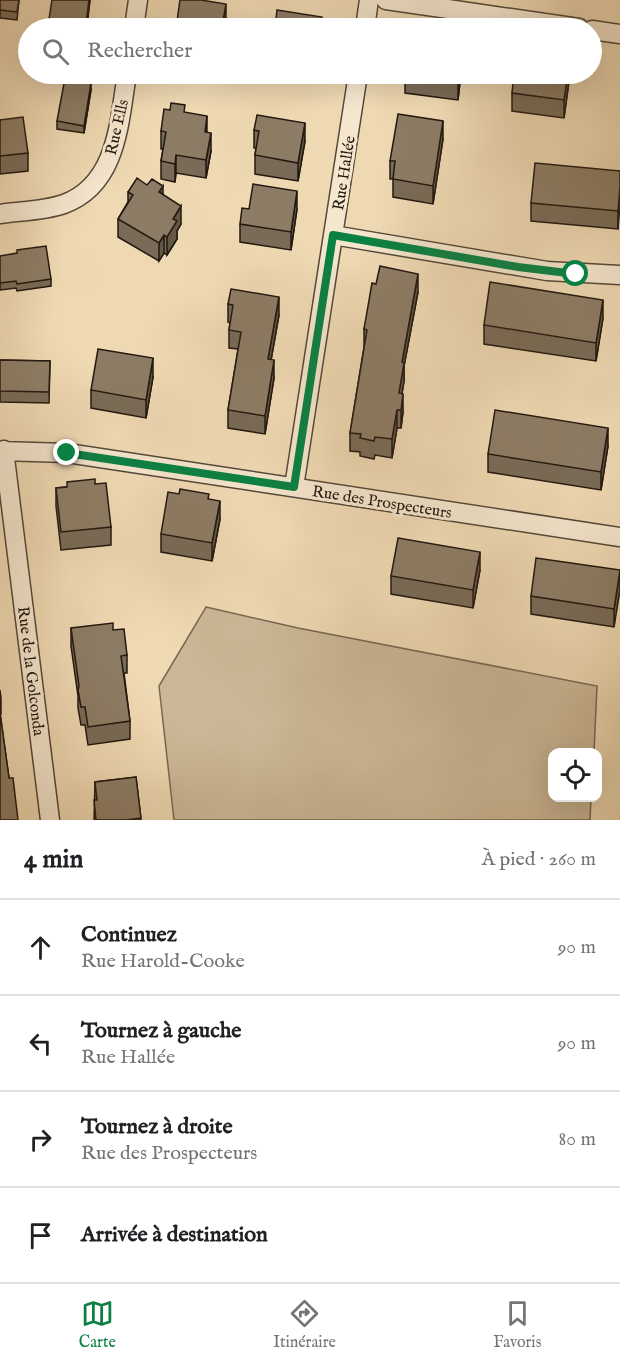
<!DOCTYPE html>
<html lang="fr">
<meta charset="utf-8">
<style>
:root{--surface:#fff;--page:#f6f6f6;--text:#202124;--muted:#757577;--line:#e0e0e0;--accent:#0b8043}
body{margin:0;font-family:"IM FELL English",serif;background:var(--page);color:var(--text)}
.controls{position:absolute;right:18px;bottom:18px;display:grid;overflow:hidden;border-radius:12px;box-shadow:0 6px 24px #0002}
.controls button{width:54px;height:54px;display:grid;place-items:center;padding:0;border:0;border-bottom:2px solid var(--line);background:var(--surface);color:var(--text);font:30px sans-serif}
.stop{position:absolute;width:18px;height:18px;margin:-14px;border:4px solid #0b8043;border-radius:50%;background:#fff}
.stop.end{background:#0b8043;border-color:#fff;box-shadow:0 2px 6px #0008}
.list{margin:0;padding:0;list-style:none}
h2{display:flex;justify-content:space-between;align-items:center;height:78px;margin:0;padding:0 24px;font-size:26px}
h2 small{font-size:20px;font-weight:400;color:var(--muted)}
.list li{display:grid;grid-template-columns:39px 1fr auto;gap:18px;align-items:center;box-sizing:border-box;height:96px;padding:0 24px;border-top:2px solid var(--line)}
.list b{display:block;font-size:22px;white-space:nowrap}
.list p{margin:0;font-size:20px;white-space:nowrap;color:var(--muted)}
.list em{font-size:20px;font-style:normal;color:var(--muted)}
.icon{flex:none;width:33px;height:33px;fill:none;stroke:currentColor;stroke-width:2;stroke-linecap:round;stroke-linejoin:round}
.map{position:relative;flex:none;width:620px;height:820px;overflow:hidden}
.search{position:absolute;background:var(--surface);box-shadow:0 6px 24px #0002;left:18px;right:18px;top:18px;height:66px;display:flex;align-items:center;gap:15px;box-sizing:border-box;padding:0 21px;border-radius:33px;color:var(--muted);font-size:22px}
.sheet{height:462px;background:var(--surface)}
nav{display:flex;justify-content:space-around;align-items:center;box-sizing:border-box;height:84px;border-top:2px solid var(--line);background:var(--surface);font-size:16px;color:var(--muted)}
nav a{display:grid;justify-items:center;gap:3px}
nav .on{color:var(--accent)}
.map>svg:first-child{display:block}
.green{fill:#ccb897;stroke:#776854;stroke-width:1.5}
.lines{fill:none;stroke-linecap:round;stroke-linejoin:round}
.minor-casing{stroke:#554839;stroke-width:21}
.minor{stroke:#f5e6ce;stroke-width:18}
.wall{fill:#796b57;stroke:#221810;stroke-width:1.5}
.shaded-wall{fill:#635747;stroke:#221810;stroke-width:1.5}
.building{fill:#8d7c65;stroke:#221810;stroke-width:1.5}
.route{stroke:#0b8043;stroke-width:8}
.labels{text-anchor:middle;stroke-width:6;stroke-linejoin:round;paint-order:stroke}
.street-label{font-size:16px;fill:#221810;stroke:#f5e6ce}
</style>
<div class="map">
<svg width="620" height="820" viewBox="0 0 620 820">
<rect width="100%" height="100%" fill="#efd9b3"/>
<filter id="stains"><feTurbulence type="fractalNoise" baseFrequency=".00333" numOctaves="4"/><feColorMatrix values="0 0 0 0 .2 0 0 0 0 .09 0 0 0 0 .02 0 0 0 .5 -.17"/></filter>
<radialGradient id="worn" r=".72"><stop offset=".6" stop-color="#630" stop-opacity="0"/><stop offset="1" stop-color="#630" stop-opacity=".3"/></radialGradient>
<path class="green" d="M 206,607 L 298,628 L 597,686 L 594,752 L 552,752 L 552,798 L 591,798 L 590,820 L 174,820 L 159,686 Z"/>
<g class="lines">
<defs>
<path id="minor" d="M 386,0 L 579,28
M 134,28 L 138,0
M 365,28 L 369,0
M 592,30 L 620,34
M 0,214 C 21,211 44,211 64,204 C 118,184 119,121 127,74
M 333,235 L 547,271 L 620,275
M 4,450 L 50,820
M 0,451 L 67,453 L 620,537
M 294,487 L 358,74"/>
</defs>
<use href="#minor" class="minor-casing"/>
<use href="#minor" class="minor"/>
</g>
<path class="wall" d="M 0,0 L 19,0 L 17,20 L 0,18 Z
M 90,0 L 87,28 L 68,28 L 49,26 L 49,19 Z
M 202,0 L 226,21 L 227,28 L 177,28 L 177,21 Z
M 296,74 L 315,74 L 315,76 Z
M 405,74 L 461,74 L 458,100 L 405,93 Z
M 570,74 L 564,118 L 512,111 L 512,93 Z
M 91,90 L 84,133 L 57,129 L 57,121 Z
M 185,113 L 207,133 L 211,151 L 206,178 L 176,173 L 175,182 L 161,179 L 161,161 L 163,149 L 161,149 L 161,131 Z
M 0,120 L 28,153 L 28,171 L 0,174 Z
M 254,130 L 305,141 L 298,181 L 255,174 L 255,155 L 256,148 L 254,148 Z
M 443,139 L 433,204 L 393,197 L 393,179 L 390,179 L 390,161 Z
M 620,171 L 618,229 L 531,221 L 531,203 Z
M 128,192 L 163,195 L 181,224 L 177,231 L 177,239 L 167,255 L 164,253 L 159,261 L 118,237 L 118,219 L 128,202 Z
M 249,209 L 297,209 L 291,250 L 240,242 L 240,224 Z
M 0,256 L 51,279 L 51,286 L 17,291 L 16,288 L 0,290 Z
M 376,284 L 418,292 L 404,366 L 404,381 L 402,394 L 403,412 L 401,428 L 397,428 L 392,458 L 375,455 L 374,459 L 360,456 L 360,452 L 350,451 L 350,433 L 364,347 L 364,329 Z
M 228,304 L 279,315 L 271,360 L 274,378 L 265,434 L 228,428 L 228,410 L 238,349 L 229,348 L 229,330 L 230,323 L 228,322 Z
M 603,318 L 596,361 L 484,344 L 484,325 Z
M 0,360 L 50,361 L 49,403 L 0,402 Z
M 153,377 L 146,418 L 91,408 L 91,390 Z
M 608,446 L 601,490 L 488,472 L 488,454 Z
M 95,484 L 111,527 L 111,545 L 61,550 L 56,506 L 56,488 Z
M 209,499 L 220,519 L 212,561 L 161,552 L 161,534 Z
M 480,570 L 473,608 L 391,594 L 391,576 Z
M 620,570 L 614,627 L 531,614 L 531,596 Z
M 71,628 L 113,630 L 127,655 L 127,673 L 124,673 L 130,721 L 130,739 L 88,745 L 85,725 L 81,725 L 78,708 L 78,696 L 71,646 Z
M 0,690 L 1,698 L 1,714 L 0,714 L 9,778 L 0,820 Z
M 136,777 L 141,820 L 94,820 L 95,782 Z"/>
<path class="shaded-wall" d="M 89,0 L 90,0 L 86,28 L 86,24 Z
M 226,4 L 226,22 L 223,21 Z
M 459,74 L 461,74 L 458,100 L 458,82 Z
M 568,74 L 570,74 L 564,118 L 564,100 Z
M 91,83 L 91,90 L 84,133 L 84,126 Z
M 207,116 L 207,134 L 205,132 Z
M 443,121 L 443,139 L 433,204 L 433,186 Z
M 305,123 L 305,141 L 298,181 L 298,163 Z
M 211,133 L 211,151 L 206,178 L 206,160 Z
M 176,155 L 176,173 L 175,182 L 175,164 Z
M 163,186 L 163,204 L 159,192 Z
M 620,186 L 620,204 L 618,229 L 618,211 Z
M 297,191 L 297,209 L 291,250 L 291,232 Z
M 181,206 L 181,224 L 177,231 L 177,239 L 167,255 L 167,237 L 173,219 Z
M 164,235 L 164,253 L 159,261 L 159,243 Z
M 418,274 L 418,292 L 404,366 L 404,381 L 399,411 L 399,393 L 402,362 Z
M 279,297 L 279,315 L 268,377 L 268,359 Z
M 603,300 L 603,318 L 596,361 L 596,343 Z
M 153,358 L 153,377 L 146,418 L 146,400 Z
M 274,360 L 274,378 L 265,434 L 265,416 Z
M 403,394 L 403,412 L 401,428 L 401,410 Z
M 397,410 L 397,428 L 392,458 L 392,439 Z
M 608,428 L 608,446 L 601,490 L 601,472 Z
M 220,501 L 220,519 L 212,561 L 212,543 Z
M 480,552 L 480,570 L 473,608 L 473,590 Z
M 620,571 L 620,590 L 614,627 L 614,609 Z"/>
<path class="building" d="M 0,0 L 19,0 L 17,12 L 0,10 Z
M 52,0 L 89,0 L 86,24 L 49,19 Z
M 180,0 L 201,0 L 226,4 L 223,21 L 227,21 L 226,28 L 182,28 L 183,22 L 177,21 Z
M 277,10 L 322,17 L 320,28 L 275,28 Z
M 405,74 L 459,74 L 458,82 L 405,75 Z
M 514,74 L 568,74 L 564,100 L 512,93 Z
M 65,78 L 91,83 L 84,126 L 57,121 Z
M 171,103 L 185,105 L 184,112 L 207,116 L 205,132 L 211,133 L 206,160 L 176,155 L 175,164 L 161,161 L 166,132 L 161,131 L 164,109 L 170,110 Z
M 398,114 L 443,121 L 433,186 L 393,179 L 395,161 L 390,161 Z
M 257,115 L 305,123 L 298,163 L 255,155 L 259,131 L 254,130 Z
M 23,117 L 28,153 L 0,156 L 0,120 Z
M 535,163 L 620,171 L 620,186 L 618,211 L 531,203 Z
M 137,178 L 147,185 L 152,179 L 163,186 L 159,192 L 181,206 L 173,219 L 177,221 L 167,237 L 164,235 L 159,243 L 118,219 L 133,195 L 128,192 Z
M 253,184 L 297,191 L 291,232 L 240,224 L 242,208 L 249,209 Z
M 46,246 L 51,279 L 17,284 L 16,281 L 0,283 L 0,256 L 17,253 L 17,250 Z
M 380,266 L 418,274 L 402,362 L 404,363 L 399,393 L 403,394 L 401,410 L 397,410 L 392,439 L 375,437 L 374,441 L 360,438 L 361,434 L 350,433 L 367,330 L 364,329 L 372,283 L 376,284 Z
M 490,282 L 603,300 L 596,343 L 484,325 Z
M 231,289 L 279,297 L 268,359 L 274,360 L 265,416 L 228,410 L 241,332 L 229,330 L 233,305 L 228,304 Z
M 98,349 L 153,358 L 146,400 L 91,390 Z
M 0,360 L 50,361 L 49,392 L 0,391 Z
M 495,410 L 608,428 L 601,472 L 488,454 Z
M 95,479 L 95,484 L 106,483 L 111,527 L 61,532 L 56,488 L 67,487 L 67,482 Z
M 180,489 L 209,494 L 208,499 L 220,501 L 212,543 L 161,534 L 168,492 L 179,494 Z
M 398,538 L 480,552 L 473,590 L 391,576 Z
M 536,558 L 620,570 L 614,609 L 531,596 Z
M 113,623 L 113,630 L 124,629 L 127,655 L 121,656 L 130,721 L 88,727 L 85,707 L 81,707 L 78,690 L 79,686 L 71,628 Z
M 0,712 L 9,778 L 13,778 L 18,820 L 0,820 Z
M 136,777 L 141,818 L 126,820 L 96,820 L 94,800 L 97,800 L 95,782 Z"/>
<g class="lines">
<path class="route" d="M 67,453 L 294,487 L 333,235 L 518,267 L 576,274"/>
</g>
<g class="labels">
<g class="street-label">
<text transform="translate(116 127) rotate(-77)" y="6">Rue Ells</text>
<text transform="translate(343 173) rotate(-81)" y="6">Rue Hallée</text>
<text transform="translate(382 501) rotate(9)" y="6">Rue des Prospecteurs</text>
<text transform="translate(32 671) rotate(83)" y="6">Rue de la Golconda</text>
</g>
</g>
<rect width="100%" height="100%" filter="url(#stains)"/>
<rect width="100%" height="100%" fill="url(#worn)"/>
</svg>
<div class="controls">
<button><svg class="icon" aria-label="locate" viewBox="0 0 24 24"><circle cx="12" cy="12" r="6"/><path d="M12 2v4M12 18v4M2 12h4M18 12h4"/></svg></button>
</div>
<div class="stop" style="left:576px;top:274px"></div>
<div class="stop end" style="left:67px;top:453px"></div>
<div class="search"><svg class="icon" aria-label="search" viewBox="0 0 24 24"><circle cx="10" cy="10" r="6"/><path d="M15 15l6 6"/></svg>Rechercher</div>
</div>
<section class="sheet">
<h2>4 min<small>À pied · 260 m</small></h2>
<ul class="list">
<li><svg class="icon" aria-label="ahead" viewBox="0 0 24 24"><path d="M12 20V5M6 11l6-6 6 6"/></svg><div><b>Continuez</b><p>Rue Harold-Cooke</p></div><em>90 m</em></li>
<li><svg class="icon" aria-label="left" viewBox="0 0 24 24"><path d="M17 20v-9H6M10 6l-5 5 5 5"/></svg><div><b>Tournez à gauche</b><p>Rue Hallée</p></div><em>90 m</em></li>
<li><svg class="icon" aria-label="right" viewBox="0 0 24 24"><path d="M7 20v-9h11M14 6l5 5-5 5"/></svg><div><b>Tournez à droite</b><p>Rue des Prospecteurs</p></div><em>80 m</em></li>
<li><svg class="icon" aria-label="arrive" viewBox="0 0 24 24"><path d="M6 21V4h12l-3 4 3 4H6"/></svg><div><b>Arrivée à destination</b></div></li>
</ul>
</section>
<nav>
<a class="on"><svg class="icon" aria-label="map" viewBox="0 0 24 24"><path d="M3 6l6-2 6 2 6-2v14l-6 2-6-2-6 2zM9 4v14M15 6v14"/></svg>Carte</a>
<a><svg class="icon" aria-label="directions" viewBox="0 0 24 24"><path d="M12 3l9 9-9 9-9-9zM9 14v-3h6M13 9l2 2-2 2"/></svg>Itinéraire</a>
<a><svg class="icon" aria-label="saved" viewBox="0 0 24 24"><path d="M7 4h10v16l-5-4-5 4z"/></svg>Favoris</a>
</nav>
